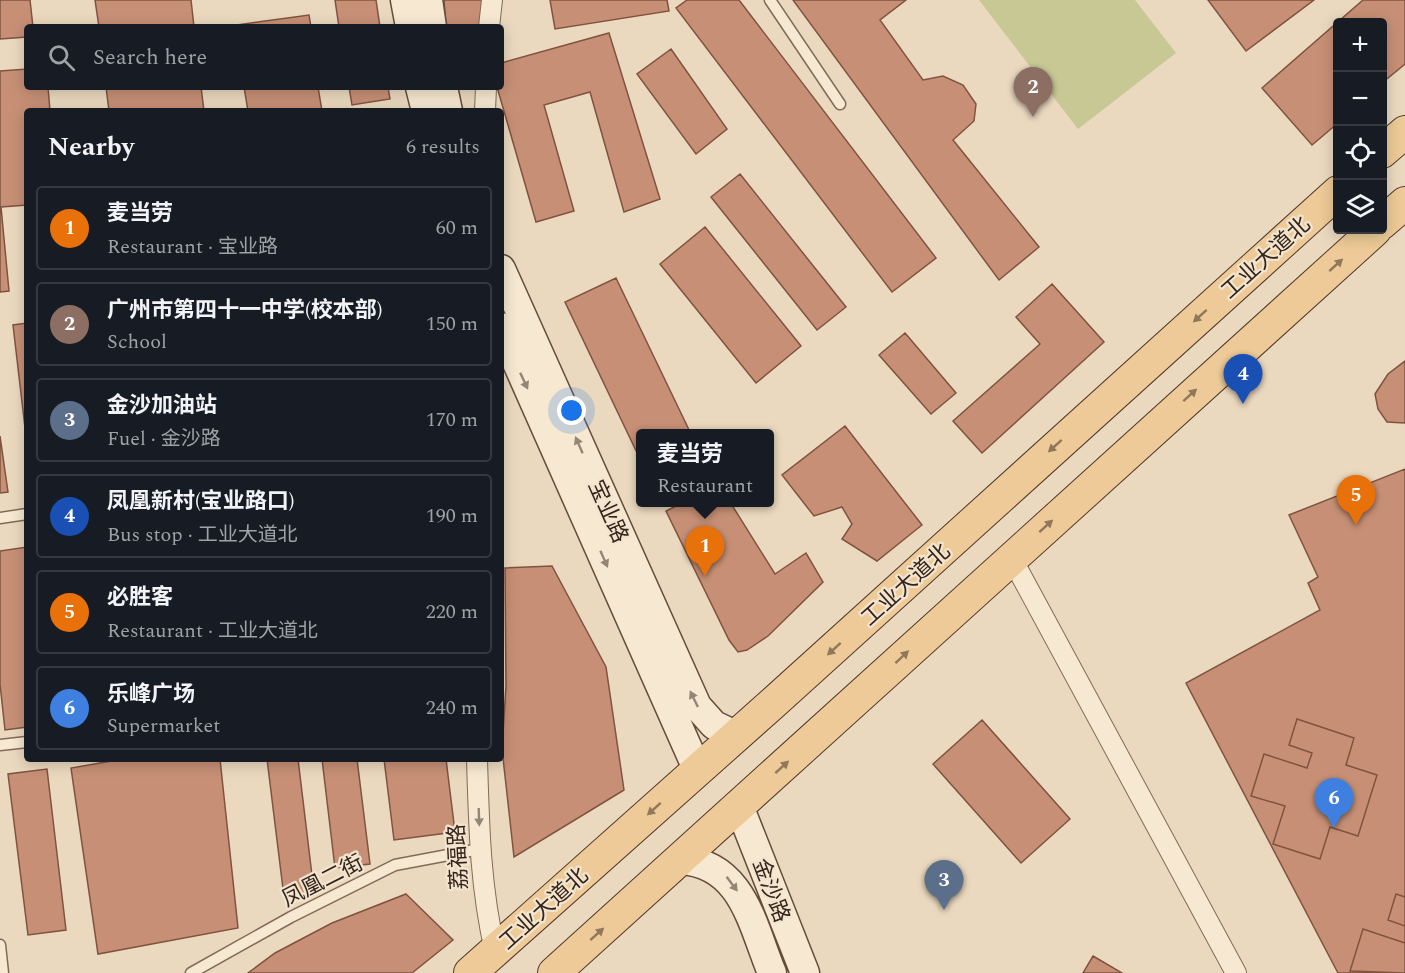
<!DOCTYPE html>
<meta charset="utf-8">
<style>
:root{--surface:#171b24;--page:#242831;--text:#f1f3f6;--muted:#9ea1a6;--line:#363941;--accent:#d93025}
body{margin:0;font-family:Spectral,"Noto Sans SC",serif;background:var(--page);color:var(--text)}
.controls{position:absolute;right:18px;top:18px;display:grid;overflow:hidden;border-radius:6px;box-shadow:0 3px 15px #0003}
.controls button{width:54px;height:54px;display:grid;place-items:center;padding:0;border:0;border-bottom:2px solid var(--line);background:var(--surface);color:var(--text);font:30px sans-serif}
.you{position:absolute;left:572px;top:411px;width:21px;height:21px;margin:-15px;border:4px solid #fff;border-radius:50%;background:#1a73e8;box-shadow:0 0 0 9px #1a73e833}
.badge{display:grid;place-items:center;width:39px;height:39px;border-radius:50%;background:var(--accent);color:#fff;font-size:20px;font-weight:700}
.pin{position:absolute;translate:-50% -50px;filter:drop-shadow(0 2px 3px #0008)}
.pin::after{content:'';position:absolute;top:32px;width:21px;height:18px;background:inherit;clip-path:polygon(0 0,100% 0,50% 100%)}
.popup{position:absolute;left:636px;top:429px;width:138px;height:78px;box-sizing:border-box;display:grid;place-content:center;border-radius:6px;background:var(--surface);filter:drop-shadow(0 2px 4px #0005);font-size:20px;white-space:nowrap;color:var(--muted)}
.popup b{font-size:22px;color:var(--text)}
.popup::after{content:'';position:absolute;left:50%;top:100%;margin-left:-12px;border:12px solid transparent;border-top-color:var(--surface)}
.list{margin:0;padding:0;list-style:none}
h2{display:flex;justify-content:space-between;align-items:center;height:78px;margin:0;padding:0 24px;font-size:26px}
h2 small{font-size:20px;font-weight:400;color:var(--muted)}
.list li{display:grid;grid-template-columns:39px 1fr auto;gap:18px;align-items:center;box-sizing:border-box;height:84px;margin:0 12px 12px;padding:0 12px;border:2px solid var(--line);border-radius:6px}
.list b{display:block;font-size:22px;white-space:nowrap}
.list p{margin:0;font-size:20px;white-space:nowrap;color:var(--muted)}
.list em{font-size:20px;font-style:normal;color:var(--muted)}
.icon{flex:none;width:33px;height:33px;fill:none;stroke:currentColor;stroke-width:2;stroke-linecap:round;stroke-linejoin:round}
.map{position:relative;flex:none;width:1405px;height:973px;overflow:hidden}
.search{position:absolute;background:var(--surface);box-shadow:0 3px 15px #0003;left:24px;top:24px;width:480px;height:66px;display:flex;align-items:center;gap:15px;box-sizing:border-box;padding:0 21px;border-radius:6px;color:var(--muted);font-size:22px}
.panel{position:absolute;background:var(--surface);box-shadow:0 3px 15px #0003;left:24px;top:108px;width:480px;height:654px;border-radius:6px}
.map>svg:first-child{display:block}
.green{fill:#c7c894}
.building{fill:#c79076;stroke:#80533f;stroke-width:1.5}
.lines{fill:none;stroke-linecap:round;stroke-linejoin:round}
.service-casing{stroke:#826a58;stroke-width:13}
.minor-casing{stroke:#826a58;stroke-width:22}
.secondary-casing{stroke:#644c3c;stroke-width:31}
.primary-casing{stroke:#503a2d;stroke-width:34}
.service{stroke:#f6e8d1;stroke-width:10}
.minor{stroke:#f6e8d1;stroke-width:20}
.secondary{stroke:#f6e8d1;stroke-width:28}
.primary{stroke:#edca97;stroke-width:32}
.oneway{fill:#90785a}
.oneway2{fill:#948676}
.labels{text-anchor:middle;stroke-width:4.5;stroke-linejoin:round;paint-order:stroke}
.street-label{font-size:22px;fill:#33251c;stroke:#f3e4ce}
</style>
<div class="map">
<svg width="1405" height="973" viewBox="0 0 1405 973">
<rect width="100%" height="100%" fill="#ebd9bf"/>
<path class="green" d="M 979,0 L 1135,0 L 1176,53 L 1078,129 Z"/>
<path class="building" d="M 0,0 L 30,0 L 33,27 L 27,27 L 27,37 L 0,39 Z
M 95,0 L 191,0 L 194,27 L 99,27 Z
M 335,0 L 376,0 L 380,27 L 339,27 Z
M 444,0 L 482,0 L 481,27 L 446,27 Z
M 550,0 L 667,0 L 669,11 L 555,29 Z
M 687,0 L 739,0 L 936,258 L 892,292 L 676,8 Z
M 793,0 L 906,0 L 880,20 L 923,80 L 943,76 L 963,85 L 976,104 L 974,121 L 953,140 L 1039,247 L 999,280 Z
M 1208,0 L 1314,0 L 1246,51 Z
M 1363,0 L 1405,0 L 1405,64 L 1382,83 L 1382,22 L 1338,22 L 1338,123 L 1312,145 L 1262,88 Z
M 309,15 L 311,27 L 237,27 L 236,25 Z
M 609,33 L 660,199 L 624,212 L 590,92 L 544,105 L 574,211 L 536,222 L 497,87 L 501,87 L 501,63 Z
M 671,49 L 727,129 L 696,154 L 637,74 Z
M 27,69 L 27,87 L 48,87 L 50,111 L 27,111 L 27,205 L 1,207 L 9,291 L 0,292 L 0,71 Z
M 106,87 L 201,87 L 204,111 L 109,111 Z
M 244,87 L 318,87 L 322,111 L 248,111 Z
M 349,87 L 388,87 L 390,99 L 352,105 Z
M 740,174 L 846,307 L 817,330 L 711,197 Z
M 705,227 L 801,346 L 756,383 L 660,264 Z
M 616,278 L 691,434 L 640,434 L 640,459 L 565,302 Z
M 1052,284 L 1104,342 L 982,453 L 953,421 L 1040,344 L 1016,317 Z
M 27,323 L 27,445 L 13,325 Z
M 905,333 L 956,393 L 931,414 L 879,355 Z
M 1405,361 L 1405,423 L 1387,422 L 1378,409 L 1375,394 L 1388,374 Z
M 845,426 L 922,525 L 877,561 L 842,539 L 852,524 L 842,507 L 814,516 L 782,475 Z
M 0,436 L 8,492 L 0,493 Z
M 1405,469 L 1405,973 L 1338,973 L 1186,683 L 1320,610 L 1308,583 L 1318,577 L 1289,515 Z
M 684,502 L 730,502 L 775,574 L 806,553 L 823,582 L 768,636 L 747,650 L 738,652 L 729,640 L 666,511 Z
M 27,547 L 27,727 L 5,730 L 0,684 L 0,551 Z
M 552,566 L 606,667 L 624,790 L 514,857 L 502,749 L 506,686 L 505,568 Z
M 1297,719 L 1354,738 L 1346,765 L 1377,775 L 1358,836 L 1330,827 L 1320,859 L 1273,844 L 1285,806 L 1251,796 L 1264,754 L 1307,768 L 1312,753 L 1289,745 Z
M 982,720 L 1070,819 L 1021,863 L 933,764 Z
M 123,759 L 220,759 L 238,928 L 98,954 L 71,768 Z
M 267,759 L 298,759 L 314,892 L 284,897 Z
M 322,759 L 357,759 L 370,864 L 335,868 Z
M 384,759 L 446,759 L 455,832 L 394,840 Z
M 47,769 L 66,930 L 28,935 L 8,774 Z
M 406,894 L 453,940 L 412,973 L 248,973 L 275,953 L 332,923 Z
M 1396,894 L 1405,897 L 1405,926 L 1388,920 Z
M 1363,929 L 1405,943 L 1405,973 L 1350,971 Z
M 1093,956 L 1122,973 L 1083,973 Z"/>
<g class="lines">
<defs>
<path id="service" d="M 770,0 L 840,104
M 0,518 L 27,514
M 0,745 L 27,742
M 0,945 L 3,973
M 191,973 L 291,917 L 395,865 L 480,849"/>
<path id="minor" d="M 489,27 L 492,0
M 485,111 L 486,87
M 1011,557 L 1236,973
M 477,759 C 479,826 480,885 495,951"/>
<path id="secondary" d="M 405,0 L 410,27
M 428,0 L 432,27
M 420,87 L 426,111
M 443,87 L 448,111
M 501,269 L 697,706 L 714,725 L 737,736
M 501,327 L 698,771
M 739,806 L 805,973
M 681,860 C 743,864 752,925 772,973"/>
<path id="primary" d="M 1382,152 L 1405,132
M 1382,223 L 1405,203
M 470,973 L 772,704 L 1338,192
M 554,973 L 1375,230"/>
</defs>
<use href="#service" class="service-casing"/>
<use href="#minor" class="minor-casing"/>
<use href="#secondary" class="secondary-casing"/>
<use href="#primary" class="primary-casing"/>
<use href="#service" class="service"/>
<use href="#minor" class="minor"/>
<use href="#secondary" class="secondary"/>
<use href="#primary" class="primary"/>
</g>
<defs><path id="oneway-solid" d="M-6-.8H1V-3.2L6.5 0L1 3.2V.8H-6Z" transform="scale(1.5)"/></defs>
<g class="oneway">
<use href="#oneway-solid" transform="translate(1336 265) rotate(-42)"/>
<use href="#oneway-solid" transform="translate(1200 316) rotate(138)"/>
<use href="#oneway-solid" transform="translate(1190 395) rotate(-42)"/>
<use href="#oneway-solid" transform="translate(1055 446) rotate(138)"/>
<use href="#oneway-solid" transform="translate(1046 526) rotate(-42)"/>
<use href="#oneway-solid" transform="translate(834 649) rotate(138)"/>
<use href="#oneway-solid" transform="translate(902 657) rotate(-43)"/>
<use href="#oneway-solid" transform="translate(782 767) rotate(-42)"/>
<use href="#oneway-solid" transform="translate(654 809) rotate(138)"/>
<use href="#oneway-solid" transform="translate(597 934) rotate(-42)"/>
</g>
<g class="oneway2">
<use href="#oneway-solid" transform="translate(524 381) rotate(65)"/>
<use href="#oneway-solid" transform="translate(579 445) rotate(-114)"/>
<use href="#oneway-solid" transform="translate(604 559) rotate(66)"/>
<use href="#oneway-solid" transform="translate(694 699) rotate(-116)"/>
<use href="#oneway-solid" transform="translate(479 817) rotate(88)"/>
<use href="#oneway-solid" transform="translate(732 884) rotate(53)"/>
</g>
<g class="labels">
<g class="street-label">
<text transform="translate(1265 257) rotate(-42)" y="8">工业大道北</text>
<text transform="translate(609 511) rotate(66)" y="8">宝业路</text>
<text transform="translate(905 584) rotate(-42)" y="8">工业大道北</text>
<text transform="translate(457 857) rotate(-93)" y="8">荔福路</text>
<text transform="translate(322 880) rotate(-27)" y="8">凤凰二街</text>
<text transform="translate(772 890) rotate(69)" y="8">金沙路</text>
<text transform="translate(543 908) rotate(-42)" y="8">工业大道北</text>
</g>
</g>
</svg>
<div class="controls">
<button>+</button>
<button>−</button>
<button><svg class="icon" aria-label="locate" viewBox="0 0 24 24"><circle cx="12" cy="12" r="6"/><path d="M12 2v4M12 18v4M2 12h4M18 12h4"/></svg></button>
<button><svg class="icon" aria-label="layers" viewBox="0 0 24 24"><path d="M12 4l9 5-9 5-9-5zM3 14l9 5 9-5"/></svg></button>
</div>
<div class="you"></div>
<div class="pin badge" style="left:705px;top:576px;background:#e8710a">1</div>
<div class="popup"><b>麦当劳</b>Restaurant</div>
<div class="pin badge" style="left:1033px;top:117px;background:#8d6e63">2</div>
<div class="pin badge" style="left:944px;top:910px;background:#5c6f8a">3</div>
<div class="pin badge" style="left:1243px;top:404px;background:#1a4fb4">4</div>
<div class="pin badge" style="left:1356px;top:525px;background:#e8710a">5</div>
<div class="pin badge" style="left:1334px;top:828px;background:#3f7fe0">6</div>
<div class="search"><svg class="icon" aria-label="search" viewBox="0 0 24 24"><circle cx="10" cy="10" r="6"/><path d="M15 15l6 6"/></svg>Search here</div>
<section class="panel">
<h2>Nearby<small>6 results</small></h2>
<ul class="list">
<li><span class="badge" style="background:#e8710a">1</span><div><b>麦当劳</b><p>Restaurant · 宝业路</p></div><em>60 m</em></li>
<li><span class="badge" style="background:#8d6e63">2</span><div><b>广州市第四十一中学(校本部)</b><p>School</p></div><em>150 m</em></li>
<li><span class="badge" style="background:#5c6f8a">3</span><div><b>金沙加油站</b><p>Fuel · 金沙路</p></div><em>170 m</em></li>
<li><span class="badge" style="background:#1a4fb4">4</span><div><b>凤凰新村(宝业路口)</b><p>Bus stop · 工业大道北</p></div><em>190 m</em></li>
<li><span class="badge" style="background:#e8710a">5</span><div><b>必胜客</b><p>Restaurant · 工业大道北</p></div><em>220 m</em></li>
<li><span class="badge" style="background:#3f7fe0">6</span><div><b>乐峰广场</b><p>Supermarket</p></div><em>240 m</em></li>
</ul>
</section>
</div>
